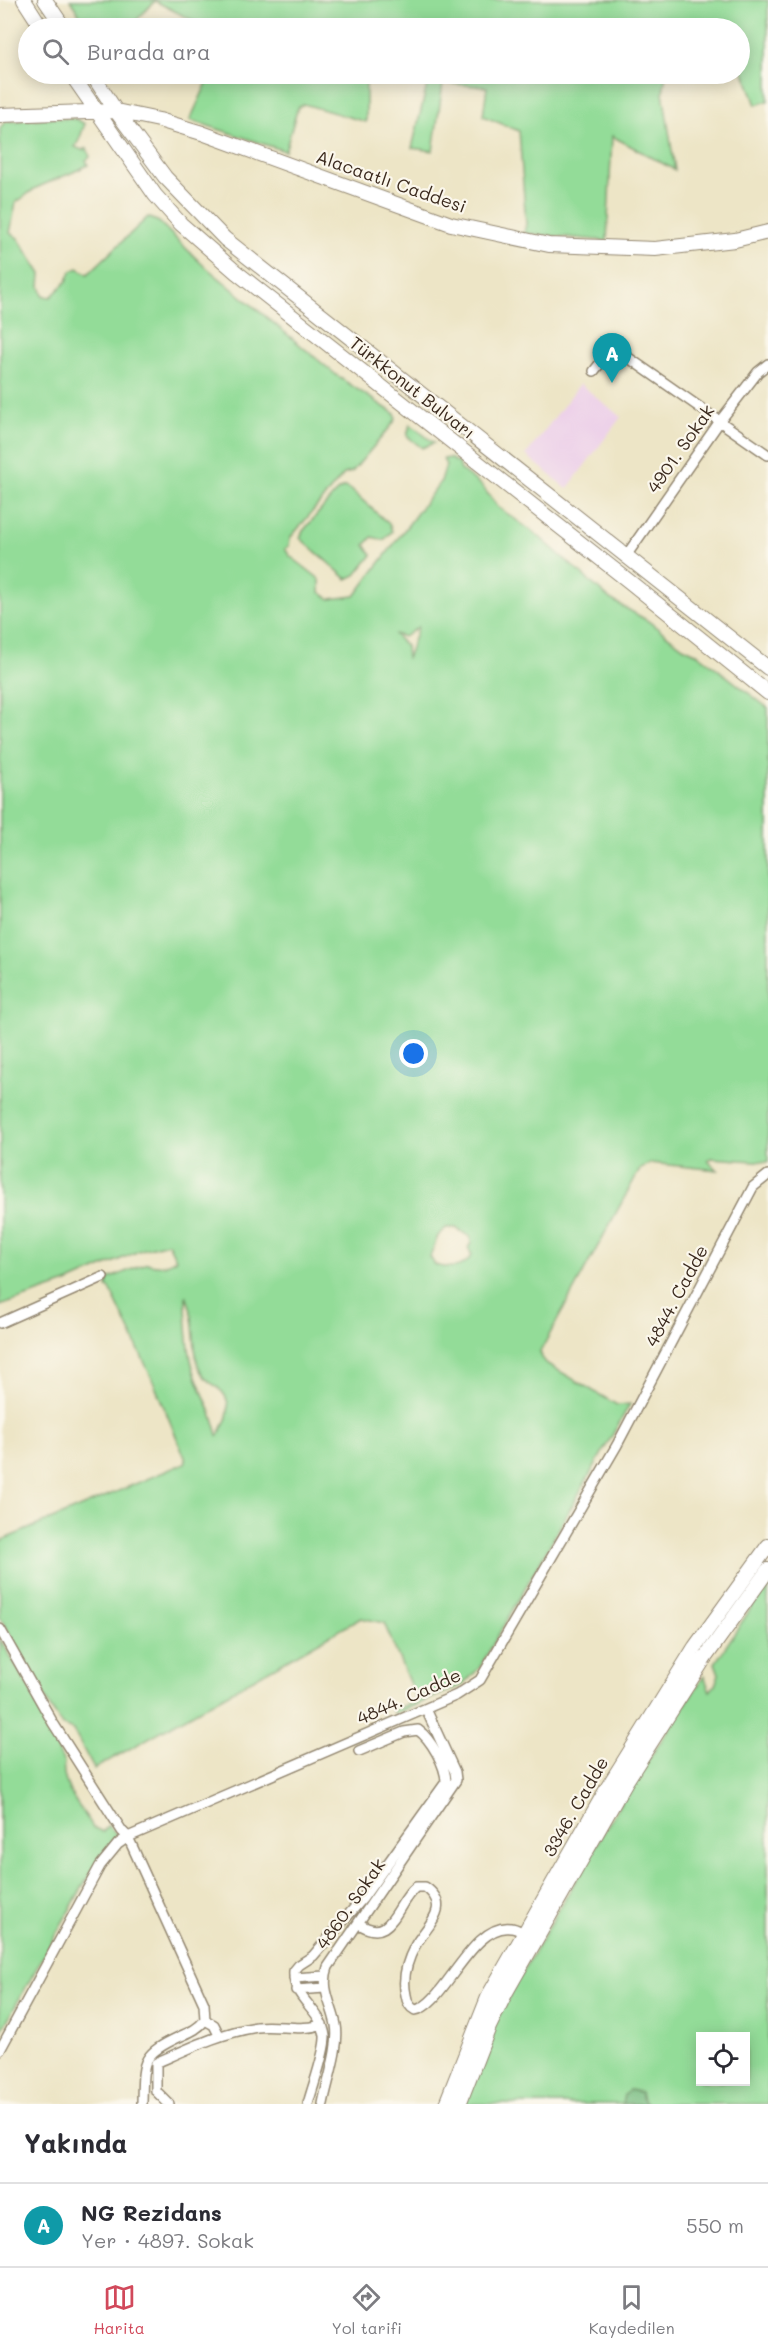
<!DOCTYPE html>
<html lang="tr">
<meta charset="utf-8">
<style>
:root{--surface:#fff;--page:#f7f7f7;--text:#2b2b33;--muted:#7c7c81;--line:#e1e1e2;--accent:#d1495b}
body{margin:0;font-family:Mali,sans-serif;background:var(--page);color:var(--text)}
.controls{position:absolute;right:18px;bottom:18px;display:grid;overflow:hidden;border-radius:0px;box-shadow:0 3px 15px #0003}
.controls button{width:54px;height:54px;display:grid;place-items:center;padding:0;border:0;border-bottom:2px solid var(--line);background:var(--surface);color:var(--text);font:30px sans-serif}
.you{position:absolute;left:414px;top:1054px;width:21px;height:21px;margin:-15px;border:4px solid #fff;border-radius:50%;background:#1a73e8;box-shadow:0 0 0 9px #1a73e833}
.badge{display:grid;place-items:center;width:39px;height:39px;border-radius:50%;background:var(--accent);color:#fff;font-size:20px;font-weight:700}
.pin{position:absolute;translate:-50% -50px;filter:drop-shadow(0 2px 3px #0008)}
.pin::after{content:'';position:absolute;top:32px;width:21px;height:18px;background:inherit;clip-path:polygon(0 0,100% 0,50% 100%)}
.list{margin:0;padding:0;list-style:none}
h2{display:flex;justify-content:space-between;align-items:center;height:78px;margin:0;padding:0 24px;font-size:26px}
h2 small{font-size:20px;font-weight:400;color:var(--muted)}
.list li{display:grid;grid-template-columns:39px 1fr auto;gap:18px;align-items:center;box-sizing:border-box;height:84px;padding:0 24px;border-top:2px solid var(--line)}
.list b{display:block;font-size:22px;white-space:nowrap}
.list p{margin:0;font-size:20px;white-space:nowrap;color:var(--muted)}
.list em{font-size:20px;font-style:normal;color:var(--muted)}
.icon{flex:none;width:33px;height:33px;fill:none;stroke:currentColor;stroke-width:2;stroke-linecap:round;stroke-linejoin:round}
.map{position:relative;flex:none;width:768px;height:2104px;overflow:hidden}
.search{position:absolute;background:var(--surface);box-shadow:0 3px 15px #0003;left:18px;right:18px;top:18px;height:66px;display:flex;align-items:center;gap:15px;box-sizing:border-box;padding:0 21px;border-radius:33px;color:var(--muted);font-size:22px}
.sheet{height:162px;background:var(--surface)}
nav{display:flex;justify-content:space-around;align-items:center;box-sizing:border-box;height:84px;border-top:2px solid var(--line);background:var(--surface);font-size:16px;color:var(--muted)}
nav a{display:grid;justify-items:center;gap:3px}
nav .on{color:var(--accent)}
.map>svg:first-child{display:block}
.built{fill:#edd1e9}
.green{fill:#93dc98;stroke:#67835b;stroke-width:1.5;fill-rule:evenodd}
.forest{fill:#76bc80;stroke:#58734f;stroke-width:1.5}
.lines{fill:none;stroke-linecap:round;stroke-linejoin:round}
.street-casing{stroke:#948872;stroke-width:12}
.secondary-casing{stroke:#948872;stroke-width:16}
.street{stroke:#fff;stroke-width:9}
.secondary{stroke:#fff;stroke-width:14}
.labels{text-anchor:middle;stroke-width:4.5;stroke-linejoin:round;paint-order:stroke}
.street-label{font-size:18px;fill:#3b2a1e;stroke:#fbf7ec}
</style>
<div class="map">
<svg width="768" height="2104" viewBox="0 0 768 2104">
<rect width="100%" height="100%" fill="#fbf7ec"/>
<filter id="ink" filterUnits="userSpaceOnUse"><feTurbulence type="fractalNoise" baseFrequency=".0167" numOctaves="2"/><feDisplacementMap in="SourceGraphic" scale="12" xChannelSelector="R" yChannelSelector="G"/><feConvolveMatrix kernelMatrix="1 2 1 2 8 2 1 2 1" color-interpolation-filters="sRGB"/></filter>
<filter id="wash" filterUnits="userSpaceOnUse"><feTurbulence type="fractalNoise" baseFrequency=".008" numOctaves="4" result="noise"/><feDisplacementMap in="SourceGraphic" scale="24" xChannelSelector="R" yChannelSelector="G"/><feGaussianBlur stdDeviation="1.35" result="paint"/><feColorMatrix in="noise" values="0 0 0 0 0 0 0 0 0 0 0 0 0 0 0 0 0 1.4 0 .05"/><feComposite in="paint" operator="in"/></filter>
<g filter="url(#wash)">
<rect width="100%" height="100%" fill="#ede5c6"/>
<path class="built" d="M 580,384 L 621,417 L 567,489 L 526,455 Z"/>
<path class="green" d="M 70,0 L 768,0 L 768,101 L 756,105 L 740,61 L 740,28 L 207,28 L 155,1 L 129,28 L 88,28 Z
M 211,74 L 366,74 L 366,122 L 304,104 L 298,107 L 285,151 L 190,120 Z
M 433,74 L 666,74 L 663,92 L 675,170 L 612,136 L 607,241 L 524,233 L 526,224 L 519,131 L 483,116 L 487,87 L 443,83 L 433,151 L 412,148 L 427,85 Z
M 49,118 L 76,119 L 85,124 C 81,132 81,139 75,147 L 82,150 L 87,148 L 90,157 L 86,160 L 88,165 C 71,174 53,180 36,188 C 29,192 24,198 16,202 L 10,233 L 18,238 L 41,274 L 40,286 L 43,296 L 51,297 L 67,281 L 71,271 L 78,268 L 88,274 L 148,217 L 159,222 L 201,263 L 340,378 L 395,414 L 396,419 L 391,426 L 352,472 L 344,474 L 290,538 L 289,546 L 285,549 L 290,556 L 317,577 L 320,580 L 320,592 L 330,599 L 355,596 L 441,481 L 446,465 L 443,459 L 450,458 L 459,464 L 461,470 L 481,485 L 498,507 L 536,534 L 610,599 L 648,621 L 683,647 L 698,654 L 768,708 L 768,1162 L 711,1158 L 707,1160 L 718,1170 L 650,1163 L 640,1169 L 540,1352 L 544,1362 L 617,1405 L 630,1404 L 480,1667 L 463,1685 L 394,1714 L 392,1710 L 417,1701 L 384,1623 L 361,1618 L 94,1769 L 73,1730 L 63,1726 L 52,1710 L 0,1617 L 0,1541 L 185,1463 L 186,1460 L 150,1374 L 110,1289 L 107,1287 L 108,1279 L 147,1263 C 159,1267 165,1266 176,1259 L 168,1243 L 141,1250 L 67,1283 L 0,1306 L 0,128 L 5,122 ZM 418,627 L 407,659 L 406,646 L 394,634 L 404,637 ZM 446,1228 L 456,1228 L 470,1237 L 471,1243 L 468,1248 L 472,1255 C 464,1269 449,1269 435,1265 L 430,1257 L 438,1236 ZM 186,1295 C 196,1319 192,1343 198,1365 C 203,1383 223,1386 227,1400 C 231,1414 224,1425 218,1436 C 214,1414 203,1396 195,1374 C 187,1352 186,1319 186,1295 Z
M 410,424 L 434,443 L 422,448 L 407,436 Z
M 345,487 L 351,490 L 389,524 L 392,531 L 384,540 L 372,537 L 365,545 L 372,555 L 356,575 L 347,579 L 300,538 L 303,531 L 338,490 Z
M 768,1582 L 768,2104 L 459,2104 L 480,2046 L 625,1795 L 704,1676 L 710,1691 L 715,1685 L 719,1674 L 715,1663 ZM 700,2036 L 746,2036 L 746,2082 L 700,2082 Z
M 0,1639 L 30,1689 L 64,1763 C 61,1781 74,1800 85,1815 C 88,1820 91,1821 92,1827 L 103,1832 L 108,1825 L 117,1835 L 99,1858 L 0,2033 Z"/>
<path class="forest" d="M 629,2090 L 641,2092 L 643,2100 L 646,2104 L 622,2104 L 624,2095 Z"/>
</g>
<g filter="url(#ink)">
<g class="lines">
<defs>
<path id="street" d="M 594,371 L 613,347 L 768,455
M 626,556 L 720,421 L 758,372 L 768,364
M 0,1323 L 103,1277
M 0,1629 L 53,1723 L 122,1831 L 128,1837 L 204,2004 L 205,2020 L 214,2025 L 219,2035
M 358,1923 C 392,1947 396,1902 416,1887 L 425,1887 C 454,1907 425,1927 415,1946 C 407,1961 402,1978 406,1995 C 407,2002 409,2007 415,2010 C 443,2007 472,1922 511,1928 C 515,1928 520,1931 524,1933
M 294,1978 L 325,1976
M 296,1990 L 325,1988
M 0,2050 L 100,1866 L 118,1844 L 128,1837 L 457,1695 L 480,1680 L 617,1445 L 753,1187 L 768,1175
M 142,2104 C 143,2061 140,2055 181,2036 C 190,2032 198,2029 205,2020
M 169,2104 L 156,2091 L 156,2063 C 190,2048 220,2033 257,2027 C 276,2024 305,2032 322,2024
M 308,2104 C 312,2088 326,2051 325,2036 C 321,2007 292,2000 294,1971 L 299,1965 L 313,1956 L 363,1898 L 446,1782 C 446,1766 431,1739 418,1730 L 404,1732 L 359,1751
M 323,2104 C 327,2082 340,2047 336,2025 C 332,2004 320,1989 328,1967 L 456,1780 L 455,1772 L 426,1709"/>
<path id="secondary" d="M 24,0 L 42,28
M 45,0 L 64,28
M 71,74 L 155,195 L 181,224 L 236,272 L 630,582 L 768,693
M 92,74 L 116,111 L 165,177 L 225,239 L 768,668
M 0,115 L 116,111 L 159,120 L 202,133 L 451,224 L 549,245 L 655,249 L 735,240 L 768,232
M 446,2104 L 489,1995 L 608,1787 L 695,1647 L 768,1546
M 459,2104 L 489,2027 L 506,1992 L 625,1783 L 704,1659 L 768,1570"/>
</defs>
<use href="#street" class="street-casing"/>
<use href="#secondary" class="secondary-casing"/>
<use href="#street" class="street"/>
<use href="#secondary" class="secondary"/>
</g>
</g>
<g class="labels">
<g class="street-label">
<text transform="translate(391 182) rotate(19)" y="6">Alacaatlı Caddesi</text>
<text transform="translate(412 388) rotate(38)" y="6">Türkkonut Bulvarı</text>
<text transform="translate(681 449) rotate(-55)" y="6">4901. Sokak</text>
<text transform="translate(677 1296) rotate(-62)" y="6">4844. Cadde</text>
<text transform="translate(409 1697) rotate(-24)" y="6">4844. Cadde</text>
<text transform="translate(576 1807) rotate(-60)" y="6">3346. Cadde</text>
<text transform="translate(351 1904) rotate(-55)" y="6">4860. Sokak</text>
</g>
</g>
</svg>
<div class="controls">
<button><svg class="icon" aria-label="locate" viewBox="0 0 24 24"><circle cx="12" cy="12" r="6"/><path d="M12 2v4M12 18v4M2 12h4M18 12h4"/></svg></button>
</div>
<div class="you"></div>
<div class="pin badge" style="left:612px;top:383px;background:#0f9aa8">A</div>
<div class="search"><svg class="icon" aria-label="search" viewBox="0 0 24 24"><circle cx="10" cy="10" r="6"/><path d="M15 15l6 6"/></svg>Burada ara</div>
</div>
<section class="sheet">
<h2>Yakında<small></small></h2>
<ul class="list">
<li><span class="badge" style="background:#0f9aa8">A</span><div><b>NG Rezidans</b><p>Yer · 4897. Sokak</p></div><em>550 m</em></li>
</ul>
</section>
<nav>
<a class="on"><svg class="icon" aria-label="map" viewBox="0 0 24 24"><path d="M3 6l6-2 6 2 6-2v14l-6 2-6-2-6 2zM9 4v14M15 6v14"/></svg>Harita</a>
<a><svg class="icon" aria-label="directions" viewBox="0 0 24 24"><path d="M12 3l9 9-9 9-9-9zM9 14v-3h6M13 9l2 2-2 2"/></svg>Yol tarifi</a>
<a><svg class="icon" aria-label="saved" viewBox="0 0 24 24"><path d="M7 4h10v16l-5-4-5 4z"/></svg>Kaydedilen</a>
</nav>
